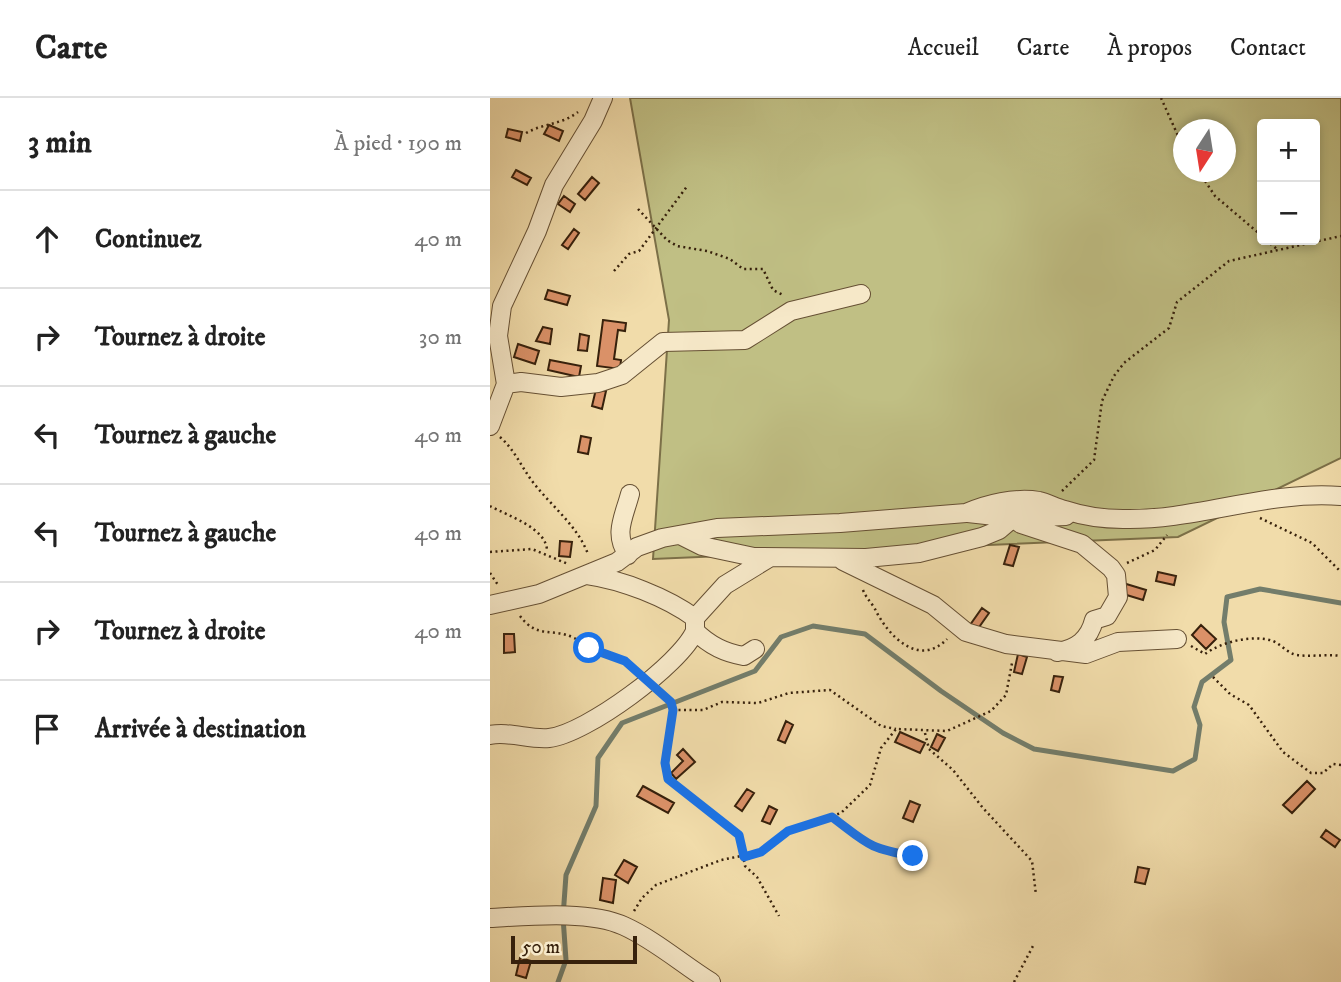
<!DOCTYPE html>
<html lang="fr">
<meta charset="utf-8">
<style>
:root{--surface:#fff;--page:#f6f6f6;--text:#222;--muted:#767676;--line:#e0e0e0}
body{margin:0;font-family:"IM FELL DW Pica",serif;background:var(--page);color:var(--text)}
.controls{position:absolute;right:21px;top:21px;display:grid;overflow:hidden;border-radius:7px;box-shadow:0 4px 10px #0003}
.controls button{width:63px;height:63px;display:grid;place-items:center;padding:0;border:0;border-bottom:2px solid var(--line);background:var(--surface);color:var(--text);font:35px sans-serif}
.compass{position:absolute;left:683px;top:21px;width:63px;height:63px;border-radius:50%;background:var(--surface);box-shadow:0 4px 10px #0003;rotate:192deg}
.scale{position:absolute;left:21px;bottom:18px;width:126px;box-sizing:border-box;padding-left:7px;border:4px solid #37210c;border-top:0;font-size:19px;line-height:24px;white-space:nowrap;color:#37210c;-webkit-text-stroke:5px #f6e8c8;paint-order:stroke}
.stop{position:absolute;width:21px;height:21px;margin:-16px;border:5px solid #1a73e8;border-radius:50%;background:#fff}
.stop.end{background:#1a73e8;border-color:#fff;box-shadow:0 2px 7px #0008}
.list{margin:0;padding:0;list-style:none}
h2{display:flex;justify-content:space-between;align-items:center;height:91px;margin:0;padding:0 28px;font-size:30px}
h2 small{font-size:23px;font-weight:400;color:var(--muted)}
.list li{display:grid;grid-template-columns:46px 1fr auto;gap:21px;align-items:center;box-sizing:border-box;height:98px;padding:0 28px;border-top:2px solid var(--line)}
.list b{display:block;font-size:26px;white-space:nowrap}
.list em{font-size:23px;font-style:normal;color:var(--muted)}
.icon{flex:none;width:38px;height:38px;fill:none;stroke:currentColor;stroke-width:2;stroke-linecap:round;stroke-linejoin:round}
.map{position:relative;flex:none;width:851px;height:884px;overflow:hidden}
header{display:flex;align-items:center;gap:42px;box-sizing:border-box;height:98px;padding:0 35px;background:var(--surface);border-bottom:2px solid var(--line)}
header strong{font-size:33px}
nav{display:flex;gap:38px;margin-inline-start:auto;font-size:24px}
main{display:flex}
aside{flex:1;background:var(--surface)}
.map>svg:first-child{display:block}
.green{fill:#c0bf84;stroke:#7c7048;stroke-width:2;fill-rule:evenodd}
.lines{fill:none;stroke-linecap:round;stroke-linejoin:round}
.stream{stroke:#737d6b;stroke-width:5}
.building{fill:#da9168;stroke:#37210c;stroke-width:2}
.street-casing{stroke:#665034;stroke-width:20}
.path{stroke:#37210c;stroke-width:2.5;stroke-dasharray:2 3.5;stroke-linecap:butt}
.street{stroke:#f6e8c8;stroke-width:18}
.route{stroke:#1a73e8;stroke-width:9}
</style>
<header>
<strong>Carte</strong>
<nav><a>Accueil</a><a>Carte</a><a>À propos</a><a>Contact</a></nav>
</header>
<main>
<aside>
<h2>3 min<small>À pied · 190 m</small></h2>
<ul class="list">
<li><svg class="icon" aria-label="ahead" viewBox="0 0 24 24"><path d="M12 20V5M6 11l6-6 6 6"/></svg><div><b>Continuez</b></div><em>40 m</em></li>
<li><svg class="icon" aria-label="right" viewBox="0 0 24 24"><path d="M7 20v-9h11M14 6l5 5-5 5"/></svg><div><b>Tournez à droite</b></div><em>30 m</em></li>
<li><svg class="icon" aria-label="left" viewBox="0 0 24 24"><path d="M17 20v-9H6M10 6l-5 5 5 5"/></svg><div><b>Tournez à gauche</b></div><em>40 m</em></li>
<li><svg class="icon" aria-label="left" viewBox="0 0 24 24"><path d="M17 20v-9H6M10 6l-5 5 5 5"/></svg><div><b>Tournez à gauche</b></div><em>40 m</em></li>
<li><svg class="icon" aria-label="right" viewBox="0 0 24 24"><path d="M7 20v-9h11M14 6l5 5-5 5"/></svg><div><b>Tournez à droite</b></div><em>40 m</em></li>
<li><svg class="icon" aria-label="arrive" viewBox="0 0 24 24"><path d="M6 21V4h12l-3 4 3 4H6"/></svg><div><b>Arrivée à destination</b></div></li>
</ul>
</aside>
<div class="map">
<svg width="851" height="884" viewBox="0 0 851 884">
<rect width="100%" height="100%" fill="#f1dcaa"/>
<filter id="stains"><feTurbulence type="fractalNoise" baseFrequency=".00286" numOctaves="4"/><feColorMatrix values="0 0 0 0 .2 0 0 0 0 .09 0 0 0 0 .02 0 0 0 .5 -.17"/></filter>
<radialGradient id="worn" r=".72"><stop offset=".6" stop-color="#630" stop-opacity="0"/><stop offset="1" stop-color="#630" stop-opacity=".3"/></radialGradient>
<path class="green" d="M 140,0 L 851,0 L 851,360 L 688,439 L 163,461 L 179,222 ZM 772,26 L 825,26 L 825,142 L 772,142 ZM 694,32 L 736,32 L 736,74 L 694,74 Z"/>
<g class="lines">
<path class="stream" d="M 68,884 L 76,862 L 73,819 L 76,777 L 106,708 L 108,660 L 132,625 L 265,573 L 291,539 L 323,528 L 375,536 L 451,593 L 513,635 L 544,651 L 683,673 L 705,661 L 710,627 L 704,609 L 712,584 L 741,562 L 734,524 L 737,499 L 770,491 L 851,505"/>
</g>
<path class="building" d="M 59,27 L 73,33 L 69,43 L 54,36 Z
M 18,31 L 32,34 L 30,43 L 16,39 Z
M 26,72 L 41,80 L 37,87 L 22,79 Z
M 102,79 L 109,85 L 95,102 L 88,96 Z
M 74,98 L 85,106 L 80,114 L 68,106 Z
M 84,131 L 89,135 L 78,151 L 72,147 Z
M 58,192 L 80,198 L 77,207 L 55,201 Z
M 113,222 L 136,225 L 135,233 L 128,232 L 124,261 L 131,262 L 130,271 L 107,268 Z
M 53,229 L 62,231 L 60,246 L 46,243 Z
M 90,236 L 99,238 L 97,253 L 88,252 Z
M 28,246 L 49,253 L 45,266 L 24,259 Z
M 60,262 L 91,268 L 89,279 L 58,272 Z
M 106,291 L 116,293 L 112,311 L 102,308 Z
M 91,338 L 101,340 L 98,356 L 88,354 Z
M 70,443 L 82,444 L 80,459 L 69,458 Z
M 520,447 L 529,449 L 523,468 L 514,466 Z
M 668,474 L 686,478 L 684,487 L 666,483 Z
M 633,485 L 656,492 L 653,502 L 630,495 Z
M 492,510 L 499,515 L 487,532 L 480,527 Z
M 711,527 L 726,541 L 716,551 L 702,537 Z
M 14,536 L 24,536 L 25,554 L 14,555 Z
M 528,556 L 537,559 L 532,576 L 524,574 Z
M 564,578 L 573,579 L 569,594 L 561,592 Z
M 296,623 L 303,627 L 295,645 L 288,642 Z
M 410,634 L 435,645 L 430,655 L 405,644 Z
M 447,636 L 455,640 L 448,653 L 441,649 Z
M 193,651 L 205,664 L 186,681 L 181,675 L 193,663 L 187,657 Z
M 817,683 L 825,691 L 802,715 L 793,707 Z
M 153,688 L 184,705 L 178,715 L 147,698 Z
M 257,691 L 264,695 L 252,713 L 245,708 Z
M 420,703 L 430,707 L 423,724 L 413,720 Z
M 279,708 L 287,712 L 280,726 L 272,723 Z
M 836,732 L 850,742 L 845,749 L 831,739 Z
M 134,762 L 147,769 L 138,785 L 125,777 Z
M 648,769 L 659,771 L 655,786 L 645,784 Z
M 113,780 L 126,782 L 123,805 L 110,802 Z
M 30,860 L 41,863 L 36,880 L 26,877 Z"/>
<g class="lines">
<defs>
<path id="street" d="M 16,286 L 31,284 L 71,289 L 108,285 L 132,277 L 173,244 L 255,242 L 301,213 L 371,196
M 0,328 L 16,286 L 8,238 L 12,208 L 47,133 L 64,87 L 103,23 L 113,0
M 478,415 L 523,420 L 576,418
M 190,437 L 212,448 L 264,459 L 376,460 L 429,455 L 492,439 L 509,432 L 523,420 L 531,426 L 592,446 L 621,470 L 626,477 L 628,499 L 617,518 L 604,522 C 599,542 586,551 567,554
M 138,457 C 123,436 134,419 140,396
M 353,463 L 443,507 L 476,534 L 516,546 L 596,556 L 628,544 L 687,541
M 97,477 C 132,482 176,499 205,520
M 0,507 L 49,496 L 127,464 L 147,449 L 172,440 L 227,430 L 350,425 L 476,415 C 497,406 525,399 549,403 C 558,405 566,410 575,412 C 593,418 613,421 633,421 C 706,423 777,392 851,398
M 265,551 L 254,558 C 234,555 219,547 205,533 L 205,520 L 235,487 L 279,460
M 0,637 C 19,633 40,642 59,640 C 96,636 191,566 205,533
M 0,820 C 38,818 100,812 134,828 C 165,842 192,866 221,884"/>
</defs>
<use href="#street" class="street-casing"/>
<path class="path" d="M 671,0 L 694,51
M 36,35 C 54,25 71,27 88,14
M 709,74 L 725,98 L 772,138
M 148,111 L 177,142 L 187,148 L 217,153 L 240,161 L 253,171 L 273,171 L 283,192 L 293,197
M 776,142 L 788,152
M 124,173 L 139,156 L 149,153 L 198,87
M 10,339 C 24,351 31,368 42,383 C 61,408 87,427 98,456
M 572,393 L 604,362 L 612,303 L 624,278 L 634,265 L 679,230 L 687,204 L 739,163 L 851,138
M 0,408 C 18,418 57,430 57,453
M 770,420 L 822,445 L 851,474
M 0,454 L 42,451 L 78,466
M 637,465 L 665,452 L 677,437
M 0,475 L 8,487
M 373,492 C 376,500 381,504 385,511 C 398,538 429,570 457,541
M 30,518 C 48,542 63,529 84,540 C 89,542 93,547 97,549 C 114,559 132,560 147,573
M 701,548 L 715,556 C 731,544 763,536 783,543 C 792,547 797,555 807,557 C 821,559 836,556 851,558
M 723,579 L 740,596 L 759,607 L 793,654 L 821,675 L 833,675 L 843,666 L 851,667
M 170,594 L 181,604 L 183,612 L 175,665 L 178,681 L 249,737 L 255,768 L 267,779 L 289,818
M 183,612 L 213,612 L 232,604 L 268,605 L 299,595 L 340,592 L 391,628 L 406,631
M 435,635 L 439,651 L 463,672 L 493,710 L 542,763 L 546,797
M 342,719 C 378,746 377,750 423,758
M 144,813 L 152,800 L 166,787 L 231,762 L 271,754 L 298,733 L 351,715 L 380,687 L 391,650 L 406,631 L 457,633 L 501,613 L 516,597 L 522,565
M 524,884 L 543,848"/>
<use href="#street" class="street"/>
</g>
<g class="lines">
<path class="route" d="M 99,550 L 135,563 L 181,604 L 183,612 L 175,665 L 178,681 L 249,737 L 254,759 L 271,754 L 298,733 L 342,719 C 378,746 377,750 423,758"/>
</g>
<rect width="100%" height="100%" filter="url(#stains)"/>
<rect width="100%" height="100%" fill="url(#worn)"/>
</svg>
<div class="controls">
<button>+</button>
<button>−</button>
</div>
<svg class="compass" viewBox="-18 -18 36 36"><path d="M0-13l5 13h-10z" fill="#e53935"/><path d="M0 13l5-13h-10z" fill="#767676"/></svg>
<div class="scale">50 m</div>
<div class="stop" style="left:99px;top:550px"></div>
<div class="stop end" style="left:423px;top:758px"></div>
</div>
</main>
